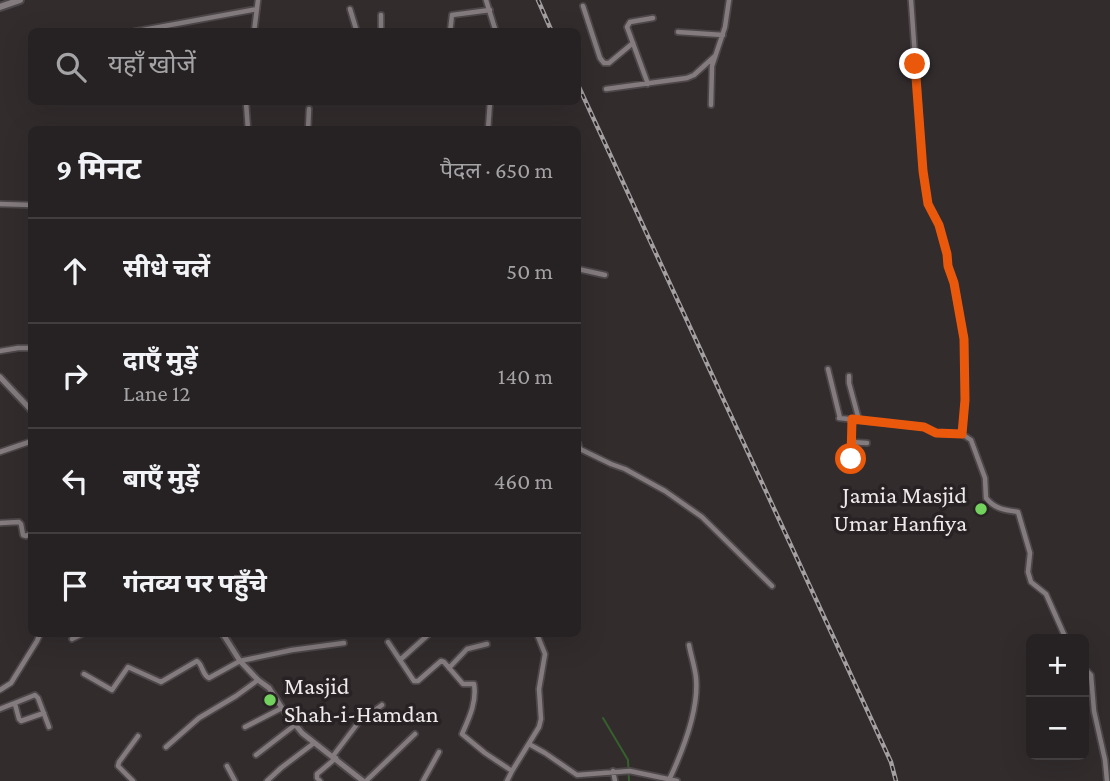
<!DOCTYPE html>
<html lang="hi">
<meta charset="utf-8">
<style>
:root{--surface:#262122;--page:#322e2f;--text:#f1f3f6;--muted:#a4a3a5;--line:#423e40}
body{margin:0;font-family:"Crimson Pro","Noto Sans Devanagari",serif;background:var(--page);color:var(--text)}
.controls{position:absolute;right:21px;bottom:21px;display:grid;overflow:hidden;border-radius:10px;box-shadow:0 7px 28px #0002}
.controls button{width:63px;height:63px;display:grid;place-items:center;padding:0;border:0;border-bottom:2px solid var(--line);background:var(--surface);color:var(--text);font:35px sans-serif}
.stop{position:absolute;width:21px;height:21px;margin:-16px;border:5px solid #ea580c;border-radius:50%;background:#fff}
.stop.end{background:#ea580c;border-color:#fff;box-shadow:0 2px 7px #0008}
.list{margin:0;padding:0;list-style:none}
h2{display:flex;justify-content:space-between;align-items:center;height:91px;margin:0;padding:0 28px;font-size:30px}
h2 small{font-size:23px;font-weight:400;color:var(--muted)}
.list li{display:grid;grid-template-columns:46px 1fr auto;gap:21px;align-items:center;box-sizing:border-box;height:105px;padding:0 28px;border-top:2px solid var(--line)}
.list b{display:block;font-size:26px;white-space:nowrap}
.list p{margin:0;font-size:23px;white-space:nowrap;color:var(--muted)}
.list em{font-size:23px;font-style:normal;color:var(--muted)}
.icon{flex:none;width:38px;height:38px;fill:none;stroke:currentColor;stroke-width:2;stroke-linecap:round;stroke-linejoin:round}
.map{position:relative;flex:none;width:1110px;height:781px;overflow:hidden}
.search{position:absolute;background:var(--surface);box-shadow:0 7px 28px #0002;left:28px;top:28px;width:553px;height:77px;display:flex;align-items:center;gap:18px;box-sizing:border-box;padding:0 24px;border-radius:10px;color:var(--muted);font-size:26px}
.panel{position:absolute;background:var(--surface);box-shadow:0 7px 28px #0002;left:28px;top:126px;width:553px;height:511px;border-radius:10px}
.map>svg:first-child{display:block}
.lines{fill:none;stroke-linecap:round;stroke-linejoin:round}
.stream{stroke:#36612d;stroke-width:2}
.minor-casing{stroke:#4d4749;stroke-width:8}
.tertiary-casing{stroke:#4d4749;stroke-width:9}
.secondary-casing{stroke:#4d4749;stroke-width:10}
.minor{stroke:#837b7d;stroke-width:4.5}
.tertiary{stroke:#837b7d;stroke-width:5}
.secondary{stroke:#837b7d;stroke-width:6}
.rail-casing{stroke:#a49fa0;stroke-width:4.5}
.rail{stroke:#292224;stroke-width:2;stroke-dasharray:5;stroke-linecap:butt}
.route{stroke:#ea580c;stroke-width:9}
.poi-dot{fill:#72d25d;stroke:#292224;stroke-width:2.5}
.labels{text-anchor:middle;stroke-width:7;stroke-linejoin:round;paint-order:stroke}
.poi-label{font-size:24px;fill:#eeeaea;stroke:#292224;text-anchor:end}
</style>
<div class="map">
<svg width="1110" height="781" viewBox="0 0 1110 781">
<rect width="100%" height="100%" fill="#322c2d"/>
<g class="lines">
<path class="stream" d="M 603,718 L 628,760 L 629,781"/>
<defs>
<path id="minor" d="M 486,0 L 496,32
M 911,0 L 923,171 L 928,204 L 939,225 L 947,254 L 948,266 L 954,283 L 964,339 L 965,400 L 962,434
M 583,6 L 600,58 L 604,63 L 609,63 L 633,43
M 350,9 L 357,32
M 381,15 L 381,32
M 132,32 L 257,9
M 254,32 L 258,0
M 450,32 L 452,15 L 490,10
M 678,32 L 723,35
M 648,84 L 627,27 L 630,22 L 653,18
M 606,89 L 687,78 L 694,75 L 715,56
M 246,102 L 248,130
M 711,105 L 712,66 L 725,27 L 729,0
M 308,130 L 309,109
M 488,130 L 490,102
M 0,204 L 32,205
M 578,269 L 605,275
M 0,351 L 18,348 L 32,348
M 828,369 L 840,418
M 849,376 L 849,383 L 859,420
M 839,418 L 924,427 L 936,433 L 962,434 L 971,440 L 985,478 L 986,498 C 995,509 1004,510 1018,512 L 1030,553 L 1028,572 L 1031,582 L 1046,594 L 1066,639
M 851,442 L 867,443
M 578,443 L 580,449 L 611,464 L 625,469 L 665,491 L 702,517 L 772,586
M 0,452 L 32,441
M 851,459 L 852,419
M 0,523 L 19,522 L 21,524 L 23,535 L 26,536 L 32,533
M 72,639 L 82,634
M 388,642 L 414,681 L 418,681 L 441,661 L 444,662 L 463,684 L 474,684 C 477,702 469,718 462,734 L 485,753 L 512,771
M 400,660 L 429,634
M 449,668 L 467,649 L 487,644
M 1084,668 L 1091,675 L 1094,711 L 1105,760 L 1107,781
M 84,674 L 112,690 L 128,667 L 161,682 L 197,661 C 203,665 202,675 209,678 L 240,661 L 292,650 L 344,643
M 0,690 L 11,683 L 37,641 L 40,634
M 15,704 L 19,719 L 21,721 L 44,713
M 0,709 L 35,695 L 38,698 L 49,727
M 245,727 L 282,708
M 529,744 L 545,753 L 577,775 L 630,771 L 677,781
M 166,747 L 199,718 L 236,696 L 258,680
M 256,755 L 295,725
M 333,756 L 358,723 L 382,705
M 227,766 L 235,781
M 613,771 L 615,781
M 670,778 C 683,750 699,709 696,678 C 695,667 691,656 689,645
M 133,781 L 118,766 L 119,762 L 138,736
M 267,781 L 281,768 L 314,743
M 320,781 L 317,778 L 317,774 L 336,758
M 366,781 L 415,734
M 423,781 L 439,752
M 507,781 L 512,771 L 539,727 L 541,719 L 539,689 L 545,654 L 537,634"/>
<path id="tertiary" d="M 0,377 L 32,411
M 223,634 L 240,661 L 258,680 L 269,688 L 282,708 L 302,733 L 363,781"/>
<path id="secondary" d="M 0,7 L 20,0"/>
</defs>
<use href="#minor" class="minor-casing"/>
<use href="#tertiary" class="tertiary-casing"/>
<use href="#secondary" class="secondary-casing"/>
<use href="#minor" class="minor"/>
<use href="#tertiary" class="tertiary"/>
<use href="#secondary" class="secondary"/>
<defs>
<path id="rail" d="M 538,0 L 552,32
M 578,85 L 844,660 L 891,762 L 896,781"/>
</defs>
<use href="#rail" class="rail-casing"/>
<use href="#rail" class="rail"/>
</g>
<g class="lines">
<path class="route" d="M 851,459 L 852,419 L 924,427 L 936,433 L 962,434 L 965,400 L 964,339 L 954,283 L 948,266 L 947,254 L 939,225 L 928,204 L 923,171 L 915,64"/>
</g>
<g class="poi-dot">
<circle cx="981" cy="509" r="7"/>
<circle cx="270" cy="700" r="7"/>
</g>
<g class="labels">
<g class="poi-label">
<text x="967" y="503">Jamia Masjid<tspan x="967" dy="28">Umar Hanfiya</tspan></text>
<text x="284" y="694" text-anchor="start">Masjid<tspan x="284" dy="28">Shah-i-Hamdan</tspan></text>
</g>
</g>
</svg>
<div class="controls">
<button>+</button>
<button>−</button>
</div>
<div class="stop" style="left:851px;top:459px"></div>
<div class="stop end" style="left:915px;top:64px"></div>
<div class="search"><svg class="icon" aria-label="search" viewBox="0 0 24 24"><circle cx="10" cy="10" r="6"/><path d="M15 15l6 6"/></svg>यहाँ खोजें</div>
<section class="panel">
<h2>9 मिनट<small>पैदल · 650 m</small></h2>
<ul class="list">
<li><svg class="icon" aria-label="ahead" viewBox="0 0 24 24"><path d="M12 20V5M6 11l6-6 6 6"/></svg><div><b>सीधे चलें</b></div><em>50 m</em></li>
<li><svg class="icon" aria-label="right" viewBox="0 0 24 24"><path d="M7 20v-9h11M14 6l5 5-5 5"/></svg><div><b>दाएँ मुड़ें</b><p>Lane 12</p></div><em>140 m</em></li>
<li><svg class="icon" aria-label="left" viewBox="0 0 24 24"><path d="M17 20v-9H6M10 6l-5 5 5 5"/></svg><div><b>बाएँ मुड़ें</b></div><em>460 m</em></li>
<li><svg class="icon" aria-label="arrive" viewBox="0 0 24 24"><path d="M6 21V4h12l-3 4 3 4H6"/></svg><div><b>गंतव्य पर पहुँचे</b></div></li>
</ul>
</section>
</div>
